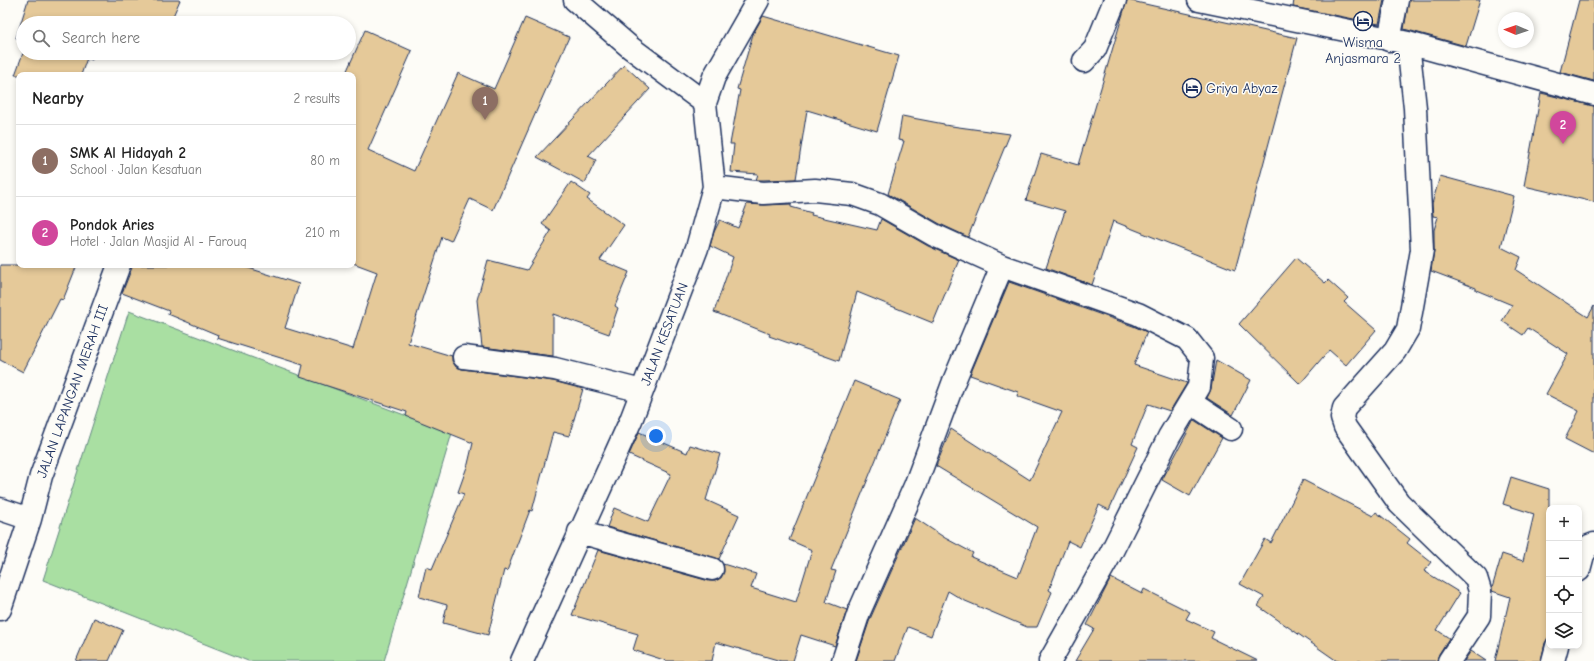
<!DOCTYPE html>
<meta charset="utf-8">
<style>
:root{--surface:#fff;--page:#f6f6f6;--text:#222;--muted:#767676;--line:#e0e0e0;--accent:#1b2f5e}
body{margin:0;font-family:"Comic Neue",sans-serif;background:var(--page);color:var(--text)}
.controls{position:absolute;right:12px;bottom:12px;display:grid;overflow:hidden;border-radius:8px;box-shadow:0 2px 6px #0003}
.controls button{width:36px;height:36px;display:grid;place-items:center;padding:0;border:0;border-bottom:1px solid var(--line);background:var(--surface);color:var(--text);font:20px sans-serif}
.compass{position:absolute;left:1498px;top:12px;width:36px;height:36px;border-radius:50%;background:var(--surface);box-shadow:0 2px 6px #0003;rotate:272deg}
.you{position:absolute;left:656px;top:436px;width:14px;height:14px;margin:-10px;border:3px solid #fff;border-radius:50%;background:#1a73e8;box-shadow:0 0 0 6px #1a73e833}
.badge{display:grid;place-items:center;width:26px;height:26px;border-radius:50%;background:var(--accent);color:#fff;font-size:13px;font-weight:700}
.pin{position:absolute;translate:-50% -33px;filter:drop-shadow(0 1px 2px #0008)}
.pin::after{content:'';position:absolute;top:21px;width:14px;height:12px;background:inherit;clip-path:polygon(0 0,100% 0,50% 100%)}
.list{margin:0;padding:0;list-style:none}
h2{display:flex;justify-content:space-between;align-items:center;height:52px;margin:0;padding:0 16px;font-size:17px}
h2 small{font-size:13px;font-weight:400;color:var(--muted)}
.list li{display:grid;grid-template-columns:26px 1fr auto;gap:12px;align-items:center;box-sizing:border-box;height:72px;padding:0 16px;border-top:1px solid var(--line)}
.list b{display:block;font-size:15px;white-space:nowrap}
.list p{margin:0;font-size:13px;white-space:nowrap;color:var(--muted)}
.list em{font-size:13px;font-style:normal;color:var(--muted)}
.icon{flex:none;width:22px;height:22px;fill:none;stroke:currentColor;stroke-width:2;stroke-linecap:round;stroke-linejoin:round}
.map{position:relative;flex:none;width:1594px;height:661px;overflow:hidden}
.search{position:absolute;background:var(--surface);box-shadow:0 2px 6px #0003;left:16px;top:16px;width:340px;height:44px;display:flex;align-items:center;gap:10px;box-sizing:border-box;padding:0 14px;border-radius:22px;color:var(--muted);font-size:15px}
.panel{position:absolute;background:var(--surface);box-shadow:0 2px 6px #0003;left:16px;top:72px;width:340px;height:196px;border-radius:8px}
.map>svg:first-child{display:block}
.green{fill:#a9dfa2;stroke:#628780}
.building{fill:#e5c999;stroke:#1b2f5e}
.lines{fill:none;stroke-linecap:round;stroke-linejoin:round}
.pedestrian-casing{stroke:#1b2f5e;stroke-width:25}
.minor-casing{stroke:#1b2f5e;stroke-width:25}
.pedestrian{stroke:#fdfcf7;stroke-width:22}
.minor{stroke:#fdfcf7;stroke-width:22}
.labels{text-anchor:middle;stroke-width:3;stroke-linejoin:round;paint-order:stroke}
.poi-label{font-size:14px;fill:#1b2f5e;stroke:#fdfcf7}
.street-label{font-size:14px;fill:#1b2f5e;stroke:#fdfcf7}
</style>
<div class="map">
<svg width="1594" height="661" viewBox="0 0 1594 661">
<rect width="100%" height="100%" fill="#fdfcf7"/>
<filter id="ink" filterUnits="userSpaceOnUse"><feTurbulence type="fractalNoise" baseFrequency=".025" numOctaves="2"/><feDisplacementMap in="SourceGraphic" scale="8" xChannelSelector="R" yChannelSelector="G"/><feConvolveMatrix kernelMatrix="1 2 1 2 8 2 1 2 1" color-interpolation-filters="sRGB"/></filter>
<g filter="url(#ink)">
<path class="green" d="M 129,311 L 452,433 L 384,661 L 248,661 L 43,580 Z"/>
<path class="building" d="M 28,0 L 180,0 L 170,23 L 23,23 L 23,40 L 16,38 Z
M 1127,0 L 1297,38 L 1235,270 L 1113,221 L 1092,285 L 1046,268 L 1065,211 L 1026,200 L 1041,154 L 1078,165 Z
M 1294,0 L 1384,0 L 1379,24 L 1293,7 Z
M 1409,0 L 1480,0 L 1466,46 L 1404,29 Z
M 1579,0 L 1594,0 L 1594,81 L 1560,72 Z
M 763,16 L 899,56 L 877,131 L 807,110 L 796,179 L 763,180 L 756,180 L 758,174 L 731,172 L 734,144 L 730,144 L 740,90 L 737,89 L 753,34 Z
M 525,18 L 569,37 L 493,210 L 470,199 L 451,241 L 442,237 L 408,343 L 452,356 L 452,361 L 456,367 L 462,369 L 553,381 L 583,389 L 569,436 L 553,432 L 532,511 L 530,510 L 507,571 L 504,570 L 488,635 L 443,623 L 447,605 L 419,597 L 426,567 L 432,569 L 464,494 L 458,492 L 468,464 L 473,443 L 406,416 L 407,412 L 300,377 L 303,365 L 217,338 L 218,335 L 168,314 L 169,311 L 122,293 L 133,265 L 239,265 L 299,284 L 285,328 L 353,349 L 377,272 L 353,263 L 353,75 L 345,75 L 365,30 L 412,51 L 368,150 L 414,171 L 458,73 L 494,89 Z
M 23,53 L 95,53 L 92,60 L 87,58 L 81,75 L 15,75 Z
M 624,65 L 650,89 L 588,156 L 596,160 L 585,183 L 537,157 Z
M 1541,93 L 1594,106 L 1594,202 L 1524,186 Z
M 902,116 L 944,124 L 944,125 L 1010,134 L 968,237 L 940,224 L 888,194 L 904,141 L 898,140 Z
M 1440,176 L 1514,196 L 1501,247 L 1521,257 L 1516,270 L 1588,317 L 1594,306 L 1594,454 L 1565,439 L 1579,411 L 1546,394 L 1568,354 L 1528,328 L 1523,335 L 1502,321 L 1512,305 L 1476,290 L 1476,288 L 1431,271 L 1434,250 L 1434,230 L 1438,217 L 1433,216 L 1432,204 Z
M 571,182 L 590,195 L 587,199 L 624,225 L 600,260 L 629,272 L 615,306 L 618,308 L 609,334 L 553,314 L 553,356 L 482,347 L 477,300 L 488,260 L 527,270 L 551,231 L 542,224 Z
M 747,204 L 764,205 L 791,204 L 791,207 L 812,213 L 811,215 L 877,230 L 881,219 L 928,246 L 959,260 L 933,323 L 857,292 L 839,361 L 769,336 L 770,334 L 714,312 L 733,257 L 710,246 L 714,232 L 720,220 L 738,228 Z
M 1296,258 L 1325,283 L 1328,280 L 1348,298 L 1344,302 L 1376,330 L 1346,365 L 1329,350 L 1300,384 L 1239,324 Z
M 0,265 L 77,265 L 63,300 L 60,299 L 23,372 L 0,360 Z
M 1009,282 L 1133,326 L 1147,332 L 1134,365 L 1187,383 L 1170,411 L 1148,404 L 1132,444 L 1138,447 L 1109,510 L 1099,505 L 1080,547 L 1068,541 L 1049,590 L 1052,592 L 1037,627 L 1027,627 L 963,600 L 948,591 L 931,636 L 908,627 L 895,661 L 856,661 L 870,619 L 915,518 L 945,538 L 973,553 L 971,557 L 1018,577 L 1037,527 L 936,466 L 951,429 L 1030,480 L 1062,412 L 1017,396 L 1018,392 L 970,375 Z
M 1216,360 L 1251,380 L 1233,415 L 1207,398 L 1211,389 Z
M 854,381 L 900,400 L 831,570 L 836,571 L 826,602 L 847,610 L 835,646 L 801,635 L 793,661 L 781,661 L 716,642 L 712,661 L 667,661 L 633,650 L 638,634 L 572,615 L 598,550 L 709,581 L 715,581 L 721,578 L 724,572 L 723,564 L 756,574 L 751,588 L 796,602 L 812,550 L 789,540 Z
M 1194,420 L 1222,438 L 1190,496 L 1162,480 Z
M 639,432 L 687,453 L 690,445 L 720,454 L 706,500 L 739,515 L 719,559 L 607,527 L 614,508 L 648,522 L 671,474 L 629,455 Z
M 1511,477 L 1549,489 L 1549,637 L 1545,643 L 1541,661 L 1495,661 L 1510,597 L 1492,591 L 1492,588 L 1502,554 L 1523,561 L 1534,514 L 1503,504 Z
M 1303,480 L 1373,516 L 1376,512 L 1410,539 L 1407,543 L 1431,562 L 1424,571 L 1460,593 L 1437,630 L 1449,638 L 1439,654 L 1437,661 L 1337,661 L 1258,606 L 1264,597 L 1240,584 L 1265,539 L 1271,543 Z
M 1111,578 L 1142,594 L 1144,589 L 1190,612 L 1186,619 L 1214,632 L 1211,638 L 1258,661 L 1075,661 L 1094,629 L 1087,625 Z
M 94,618 L 123,630 L 109,661 L 76,661 Z
M 1471,651 L 1486,661 L 1464,661 Z"/>
<g class="lines">
<defs>
<path id="pedestrian" d="M 1389,40 L 1397,0"/>
<path id="minor" d="M 575,0 L 631,48 L 705,103
M 1199,0 L 1408,43 L 1594,94
M 1408,43 L 1415,108 L 1422,250 L 1408,329 L 1395,351 L 1344,408 L 1342,418 L 1345,427 L 1399,503 L 1476,578 L 1480,591 L 1479,616 L 1449,661
M 1084,61 L 1095,49 L 1115,0
M 714,187 L 763,193 L 815,190 L 852,194 L 880,204 L 934,235 L 1002,266 L 954,381 L 915,486 L 859,612 L 843,661
M 1002,266 L 1138,314 L 1187,339 L 1202,358 L 1199,387 L 1169,437 L 1110,555 L 1050,661
M 464,357 L 555,369 L 642,391
M 1190,402 L 1231,429
M 0,509 L 30,519
M 579,532 L 712,569
M 1579,570 L 1583,555 L 1589,546 L 1594,544
M 0,609 L 30,519 L 41,476 L 119,265
M 522,661 L 631,420 L 697,248 L 714,187 L 705,103 L 714,77 L 758,0
M 1553,661 L 1557,646"/>
</defs>
<use href="#pedestrian" class="pedestrian-casing"/>
<use href="#minor" class="minor-casing"/>
<use href="#pedestrian" class="pedestrian"/>
<use href="#minor" class="minor"/>
</g>
</g>
<defs>
<symbol id="hotel-ring" viewBox="-11 -11 22 22"><circle r="9.5" fill="#fdfcf7" stroke="#1b2f5e" stroke-width="1.5"/><path d="M-6-4.5h1.5V1H6V5H4.5V3h-9V5H-6ZM-4 0a1.8 1.8 0 1 1 3.6 0ZM.5 0V-2.5h3Q6-2.5 6 0Z" fill="#1b2f5e"/></symbol>
</defs>
<g fill-rule="evenodd">
<use href="#hotel-ring" x="1352" y="10" width="22" height="22"/>
<use href="#hotel-ring" x="1181" y="77" width="22" height="22"/>
</g>
<g class="labels">
<g class="poi-label">
<text x="1363" y="47">Wisma<tspan x="1363" dy="16">Anjasmara 2</tspan></text>
<text x="1206" y="93" text-anchor="start">Griya Abyaz</text>
</g>
<g class="street-label">
<text transform="translate(664 334) rotate(-69)" y="5">JALAN KESATUAN</text>
<text transform="translate(72 391) rotate(-70)" y="5">JALAN LAPANGAN MERAH III</text>
</g>
</g>
</svg>
<div class="controls">
<button>+</button>
<button>−</button>
<button><svg class="icon" aria-label="locate" viewBox="0 0 24 24"><circle cx="12" cy="12" r="6"/><path d="M12 2v4M12 18v4M2 12h4M18 12h4"/></svg></button>
<button><svg class="icon" aria-label="layers" viewBox="0 0 24 24"><path d="M12 4l9 5-9 5-9-5zM3 14l9 5 9-5"/></svg></button>
</div>
<svg class="compass" viewBox="-18 -18 36 36"><path d="M0-13l5 13h-10z" fill="#e53935"/><path d="M0 13l5-13h-10z" fill="#767676"/></svg>
<div class="you"></div>
<div class="pin badge" style="left:485px;top:120px;background:#8d6e63">1</div>
<div class="pin badge" style="left:1563px;top:144px;background:#d1479c">2</div>
<div class="search"><svg class="icon" aria-label="search" viewBox="0 0 24 24"><circle cx="10" cy="10" r="6"/><path d="M15 15l6 6"/></svg>Search here</div>
<section class="panel">
<h2>Nearby<small>2 results</small></h2>
<ul class="list">
<li><span class="badge" style="background:#8d6e63">1</span><div><b>SMK Al Hidayah 2</b><p>School · Jalan Kesatuan</p></div><em>80 m</em></li>
<li><span class="badge" style="background:#d1479c">2</span><div><b>Pondok Aries</b><p>Hotel · Jalan Masjid Al - Farouq</p></div><em>210 m</em></li>
</ul>
</section>
</div>
